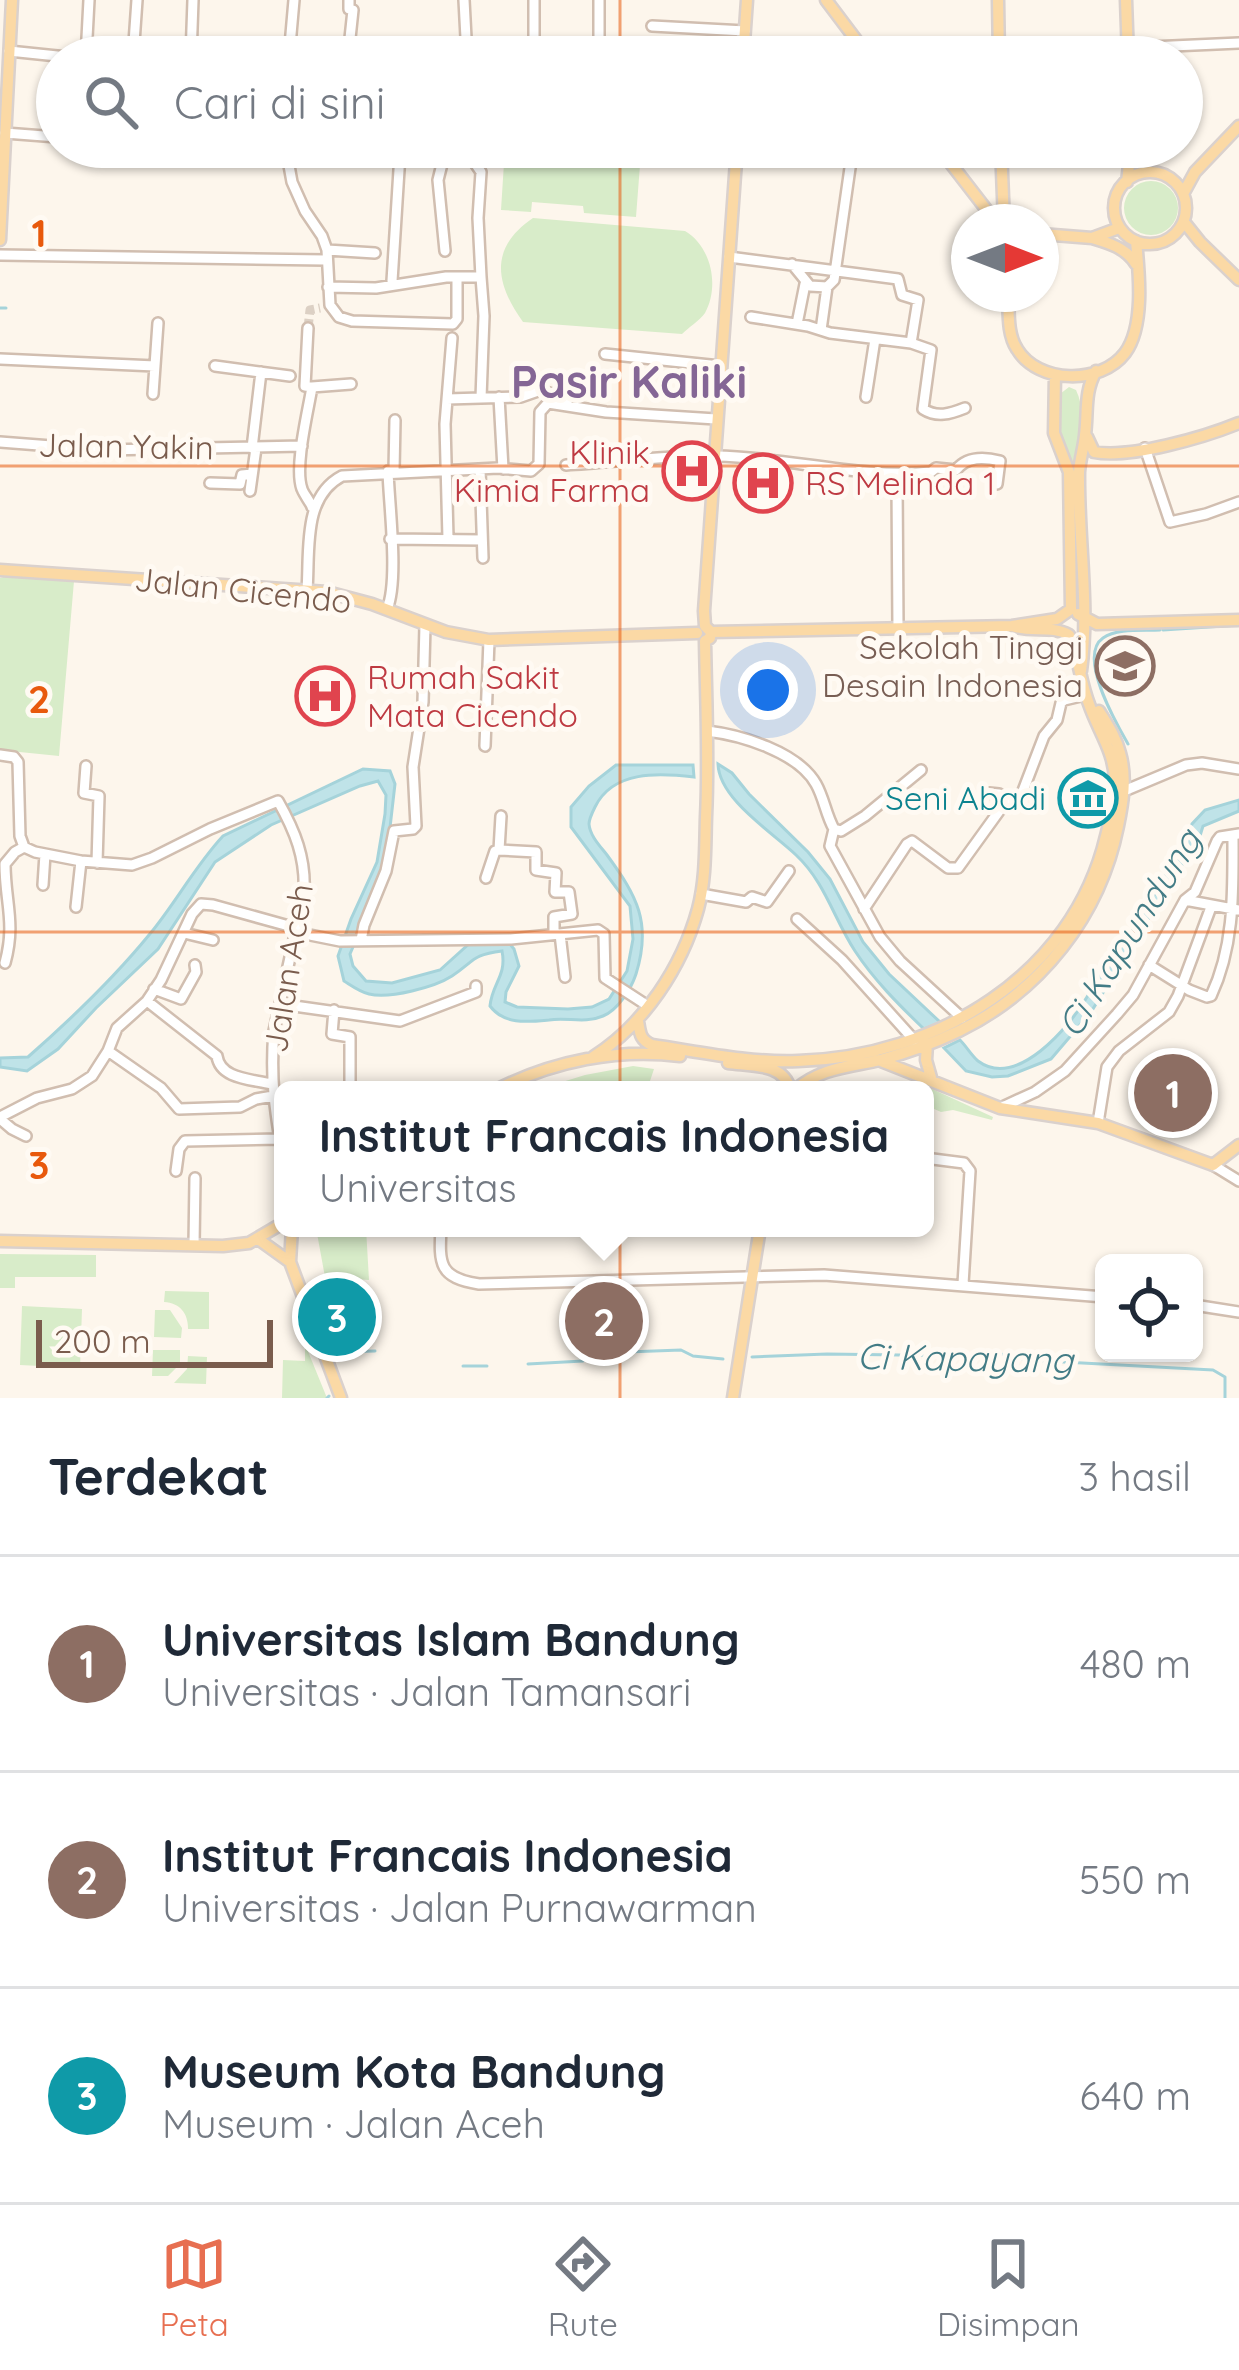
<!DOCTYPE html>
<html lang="id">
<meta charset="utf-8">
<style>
:root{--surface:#fff;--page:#f2f2f3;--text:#1f2937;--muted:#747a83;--line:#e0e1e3;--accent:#e76f51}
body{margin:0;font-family:Quicksand,sans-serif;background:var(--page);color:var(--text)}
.controls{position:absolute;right:36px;bottom:36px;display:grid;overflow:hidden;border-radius:18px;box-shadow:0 3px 9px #0004}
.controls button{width:108px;height:108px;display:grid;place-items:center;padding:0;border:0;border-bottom:3px solid var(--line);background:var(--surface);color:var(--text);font:60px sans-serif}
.compass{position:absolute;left:951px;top:204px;width:108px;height:108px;border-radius:50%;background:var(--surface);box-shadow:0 3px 9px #0004;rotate:90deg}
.scale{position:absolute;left:36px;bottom:30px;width:237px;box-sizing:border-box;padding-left:12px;border:6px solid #7a5c4d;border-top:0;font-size:33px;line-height:42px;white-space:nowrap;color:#7a5c4d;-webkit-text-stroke:9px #fffaf3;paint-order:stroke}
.you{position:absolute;left:768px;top:690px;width:42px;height:42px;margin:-30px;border:9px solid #fff;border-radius:50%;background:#1a73e8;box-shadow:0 0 0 18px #1a73e833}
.badge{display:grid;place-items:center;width:78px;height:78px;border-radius:50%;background:var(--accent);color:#fff;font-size:39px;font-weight:700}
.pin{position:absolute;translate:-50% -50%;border:6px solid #fff;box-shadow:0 3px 12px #0006}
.popup{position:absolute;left:274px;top:1081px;width:660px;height:156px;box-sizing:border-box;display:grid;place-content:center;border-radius:18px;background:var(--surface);filter:drop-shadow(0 3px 9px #0005);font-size:39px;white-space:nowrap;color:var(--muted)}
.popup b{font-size:45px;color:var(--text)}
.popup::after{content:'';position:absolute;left:50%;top:100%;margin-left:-24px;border:24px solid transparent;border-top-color:var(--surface)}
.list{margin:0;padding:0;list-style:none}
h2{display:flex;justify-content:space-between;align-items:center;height:156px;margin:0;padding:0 48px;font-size:51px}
h2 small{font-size:39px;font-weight:400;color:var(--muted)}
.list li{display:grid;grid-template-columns:78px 1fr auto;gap:36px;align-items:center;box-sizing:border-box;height:216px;padding:0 48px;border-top:3px solid var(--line)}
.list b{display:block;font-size:45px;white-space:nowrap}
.list p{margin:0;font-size:39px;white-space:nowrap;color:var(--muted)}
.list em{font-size:39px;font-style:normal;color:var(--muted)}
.icon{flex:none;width:66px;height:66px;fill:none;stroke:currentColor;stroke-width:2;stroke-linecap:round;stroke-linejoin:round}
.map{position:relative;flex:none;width:1239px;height:1398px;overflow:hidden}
.search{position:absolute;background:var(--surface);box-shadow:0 3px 9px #0004;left:36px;right:36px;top:36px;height:132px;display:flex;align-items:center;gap:30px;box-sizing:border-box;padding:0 42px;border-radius:66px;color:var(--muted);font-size:45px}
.sheet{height:804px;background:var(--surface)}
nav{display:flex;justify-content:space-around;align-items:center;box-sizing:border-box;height:168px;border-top:3px solid var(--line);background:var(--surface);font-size:33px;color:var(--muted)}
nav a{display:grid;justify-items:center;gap:6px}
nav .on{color:var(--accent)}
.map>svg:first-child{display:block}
.green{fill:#d8ecc9}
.water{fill:#bfe3e8;stroke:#a5d3da;stroke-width:3}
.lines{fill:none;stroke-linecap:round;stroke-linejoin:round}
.stream{stroke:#a5d3da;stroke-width:3}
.minor-tunnel{stroke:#dcd0c4;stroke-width:9;stroke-dasharray:9 4.5;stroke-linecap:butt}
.minor-casing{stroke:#d1beb0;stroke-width:14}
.major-casing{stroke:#dad1cd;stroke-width:15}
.minor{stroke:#fff;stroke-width:9}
.major{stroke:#fbd9a5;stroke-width:10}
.grid{fill:none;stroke:#e8590c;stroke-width:3;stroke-opacity:0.55}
.labels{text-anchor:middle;stroke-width:10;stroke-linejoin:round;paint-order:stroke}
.street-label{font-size:33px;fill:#7a5c4d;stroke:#fffaf3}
.health-label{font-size:33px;fill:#be3a42;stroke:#fffaf3;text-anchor:start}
.education-label{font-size:33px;fill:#785e54;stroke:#fffaf3;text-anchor:end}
.culture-label{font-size:33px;fill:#0d838f;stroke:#fffaf3;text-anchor:end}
.water-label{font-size:36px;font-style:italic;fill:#437c86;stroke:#fffaf3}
.district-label{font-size:45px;font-weight:bold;fill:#846695;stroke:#fffaf3}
.grid-label{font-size:39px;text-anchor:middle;font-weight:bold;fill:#e8590c;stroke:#fffaf3;stroke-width:10;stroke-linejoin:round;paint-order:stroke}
</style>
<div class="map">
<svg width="1239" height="1398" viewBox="0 0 1239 1398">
<rect width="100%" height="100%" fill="#fdf6ec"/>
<path class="green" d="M 505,147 L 579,147 L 641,152 L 636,217 L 584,213 L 583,206 L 532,202 L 531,212 L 501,210 Z
M1124 208a27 27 0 1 1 54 0a27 27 0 1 1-54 0Z
M 533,218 L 685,231 C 711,246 720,286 705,313 C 700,320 688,328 682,334 L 523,322 C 495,283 489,248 533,218 Z
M 1069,387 L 1076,390 C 1088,415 1077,444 1073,470 L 1060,435 L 1060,394 Z
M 7,576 L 74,581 L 59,756 L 0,750 L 0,578 Z
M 633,1066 L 654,1069 L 647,1090 L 547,1090 L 546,1087 L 585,1075 Z
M 917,1082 L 993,1117 L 992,1120 L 953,1110 L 941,1112 L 925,1105 L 925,1090 L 913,1090 Z
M 316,1228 L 366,1228 L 369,1280 L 325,1277 Z
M 0,1254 L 96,1255 L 96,1277 L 15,1277 L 15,1288 L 0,1288 Z
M 165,1291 L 209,1292 L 209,1329 L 188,1329 C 188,1313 180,1303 164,1302 Z
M 22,1306 L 82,1309 L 80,1368 L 20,1365 Z
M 155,1310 L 170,1310 L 182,1328 L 181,1338 L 154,1337 Z
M 305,1344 L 327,1398 L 282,1398 L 283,1360 L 305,1361 Z
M 153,1350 L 180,1350 L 180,1364 L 168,1376 L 152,1376 Z
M 188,1356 L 207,1357 L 206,1384 L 174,1383 L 187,1369 Z"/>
<path class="water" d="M 718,764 L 732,773 L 749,794 L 808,852 L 830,879 L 863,942 L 889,974 L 941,1023 L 924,1029 C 899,1005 874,980 855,951 C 834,919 825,882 796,855 C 772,832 719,799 718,764 Z
M 616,765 L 693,765 L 694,777 C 659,773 613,770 595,807 C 593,811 589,819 589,824 C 590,836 600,846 607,855 C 637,896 652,923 636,974 C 631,989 618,1010 603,1016 C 584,1024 568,1017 549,1020 C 528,1022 504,1025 490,1006 C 492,983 507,976 502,951 C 471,955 475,961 452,976 C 435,987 390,999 369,994 C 360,992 352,986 344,981 L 338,956 L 351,919 L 377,862 L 385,814 L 386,795 L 378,781 L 360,786 L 271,825 L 215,862 L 158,949 L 96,1008 L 58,1049 L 27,1071 L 0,1067 L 0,1058 L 28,1057 C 70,1020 113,979 149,935 C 175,904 195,866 223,836 L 363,769 L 390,771 L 395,784 L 385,871 L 350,954 L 353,966 L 366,981 L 392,983 L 440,970 L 470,943 L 508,942 L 514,949 L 519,966 L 506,992 L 505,1002 L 517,1007 L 568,1009 L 592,1007 L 609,999 L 627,971 L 633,939 L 630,906 L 571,827 L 571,807 L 589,786 Z
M 1239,800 L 1239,811 L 1203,826 L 1200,836 L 1091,1012 L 1051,1059 L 1008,1076 L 992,1077 L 966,1071 L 944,1048 L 960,1040 C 966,1046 972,1056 978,1061 C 1017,1090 1070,1026 1087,997 C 1093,987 1096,973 1103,964 C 1108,957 1116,951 1122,944 C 1149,909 1171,863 1192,824 L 1205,810 Z"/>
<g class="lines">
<path class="stream" d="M 0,308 L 6,308
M 1163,630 L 1239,625
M 1128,744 C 1116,723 1077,656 1103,638 C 1117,628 1143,631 1160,630
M 336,1352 L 375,1351
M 601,1357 L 617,1356 L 627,1352 L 681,1350 L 693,1356 L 723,1359
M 752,1357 L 827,1354 L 973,1356 L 1001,1354 L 1012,1358 L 1045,1361 L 1213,1370 L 1225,1377 L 1225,1398
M 528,1364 L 583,1361
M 463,1366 L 487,1366
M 327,1398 L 329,1396"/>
<path class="minor-tunnel" d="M 308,328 L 310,310 L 320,308"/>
<defs>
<path id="minor" d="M 464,0 L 467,57
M 652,26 L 745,31
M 1128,48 L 1239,43
M 9,51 L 67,57
M 86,57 L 89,0
M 133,57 L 137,0
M 191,57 L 193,0
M 289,57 L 294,0
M 306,57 L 322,57
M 348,57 L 353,10 L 349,9 L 349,0
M 443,57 L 467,56
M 534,57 L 534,0
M 599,57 L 599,0
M 669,57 L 691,57
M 5,133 L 57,137
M 289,147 L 288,160 L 292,182 L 305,211 L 322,236 L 327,250 L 330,305 L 339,317 L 352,321 L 453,324 L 457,319 L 457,277
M 301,147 L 470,156
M 444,156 L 438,180 L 445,251
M 327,250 L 375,253
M 0,255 L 325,260
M 729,257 L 898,279 L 902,295 L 918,300 L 911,343 L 830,333 L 808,326 L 751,317
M 792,264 L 810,286 L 827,287 L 834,280 L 851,161
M 392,281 L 400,154
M 328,287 L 376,288 L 446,277 L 481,277 L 478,218 L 481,172 L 470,156
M 797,324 L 805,284
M 308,328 L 305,386 L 312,387 C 308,412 294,467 302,489 C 302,491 312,505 312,507
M 821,330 L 827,287
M 911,343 L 931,350 L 923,409 C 937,418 950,414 965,408
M 605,354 L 720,366
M 0,359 L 155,366
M 215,366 L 290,376
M 312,387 L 351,384
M 153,394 L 158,323
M 499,397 L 503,469
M 866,397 L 875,339
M 481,398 L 521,397 L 541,390 L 566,399 L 568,406
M 447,399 L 481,398 L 484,316 L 481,277
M 0,442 L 103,450 L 302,446
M 252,448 L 261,372
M 1145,448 L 1170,522 L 1206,514 L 1239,502
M 566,465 C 616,462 667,455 716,456 C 788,457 860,479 931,472 L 936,468 L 956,470 C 967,456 984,457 1000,461 L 997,484
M 480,469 L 483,558
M 394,471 L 395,420
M 893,475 L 897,482 L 898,628
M 210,483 L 240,484 L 242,475 L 252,474
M 250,491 L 256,448
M 448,538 L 445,424 L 452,338
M 390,539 L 482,540
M 307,590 C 310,551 302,497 342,476 L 498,468 L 531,471 L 539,464 L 540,412 L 548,403 L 606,412 L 716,419
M 387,609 C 399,581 389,505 388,471
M 707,731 C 741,735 798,752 816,784 C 824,798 826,815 834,829 L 841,831 L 865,816 L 921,770
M 485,746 L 489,640
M 0,755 L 14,757 L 18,762 L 20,836 L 24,847 L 35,852 L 81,861 L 132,865 L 152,858 L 210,829 L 278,801 C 295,831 306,858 304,893 L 274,1031 C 270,1078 275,1111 283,1158
M 86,766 L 84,793 L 99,796 L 97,863
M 1124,791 L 1186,765 L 1202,763 L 1239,769
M 989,793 L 999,794 L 1008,802
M 501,816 L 499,850 L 536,852 L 536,870 L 556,873 L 555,892 L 569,892 L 572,914 L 554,917 L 554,933
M 834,829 L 830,846 L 880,937 L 900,961 L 962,1018
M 486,878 L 495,851 L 499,850
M 43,885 L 45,854
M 701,894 L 746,902 L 752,897 L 767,902 L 789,871
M 1185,900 L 1239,910
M 76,907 L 81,861
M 864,909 L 907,844 L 912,841 L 948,868 L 958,868 L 1002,807 L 1021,796 L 1044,736 L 1057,720 L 1061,703 L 1064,700 L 1085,695
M 797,919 L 842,960 L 914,1040
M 295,932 L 340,941 L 511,939 L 598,930 L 604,934 L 605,978 L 648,1006
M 184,933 L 213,940
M 560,934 L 565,977
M 361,940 L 364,925 L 386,871 L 394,831 L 413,829 L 416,826 L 413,767 L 423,702 L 425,625
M 5,963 C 16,923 5,902 5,864 L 15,852 L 24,847
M 1149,965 L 1189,990 L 1207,997 L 1211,996 C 1235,945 1233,890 1233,835
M 154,989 L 181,999 L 196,972 L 195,965
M 147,1001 L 217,1056 C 220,1079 251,1079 271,1084
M 280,1004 L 400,1021 L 476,992 L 476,986
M 334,1010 L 332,1034 L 350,1037 L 350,1090
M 108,1051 L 161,1088 L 179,1109 L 240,1107 L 256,1099 L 273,1096
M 1000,1108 L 1035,1092 L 1065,1071 L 1117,1014 L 1133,995 L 1185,900 L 1195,892 L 1217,841 L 1220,837 L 1239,834
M 0,1117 L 37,1098 L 72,1089 L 92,1076 L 108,1051 L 117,1028 L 147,1001 L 161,980 L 192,914 L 201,904 L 213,905 L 296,928
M 0,1119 L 12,1129 L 26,1136
M 1098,1123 L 1107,1067 L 1119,1051 L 1169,1012 L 1178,996 L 1211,907
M 925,1158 L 964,1163 L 970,1171 L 963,1284
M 1213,1165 L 1239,1181
M 176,1171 L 179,1149 L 185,1141 L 280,1139
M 441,1228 C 439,1264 439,1278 479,1284 L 824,1275 L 1104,1297
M 194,1245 L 195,1178
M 1194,1305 L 1239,1312"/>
<path id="major" d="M 826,0 L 869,57
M 998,0 L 999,57
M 1126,0 L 1128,57
M 743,57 L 747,0
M 938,147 L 996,222
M 1001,147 L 1004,222
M1114 208a36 36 0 1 1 72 0a36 36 0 1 1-72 0Z
M 1127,182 L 1131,147
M 1183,194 L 1195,172 L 1239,126
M 1184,222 L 1200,242 L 1239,280
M 1041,234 L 1092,238 L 1119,228
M 1092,238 C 1109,243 1126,248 1136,264
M 0,240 L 12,0
M 1008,294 C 1009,312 1007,334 1017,349 C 1038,384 1101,385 1125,353 C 1145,326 1139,272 1136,241
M 1055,375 L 1054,433 L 1069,472 L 1071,609
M 1087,437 L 1094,452 C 1130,459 1205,437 1239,423
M 0,570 L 327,592 L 372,604 L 446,632 L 489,640 L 697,633
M 1078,614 L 1097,624 L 1239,620
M 711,632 L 705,626 L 704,611 L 737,147
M 711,632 L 1012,626 L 1057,619 L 1071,609
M 1081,671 C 1090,606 1078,538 1079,472 C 1080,459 1084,447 1085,435 C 1088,412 1084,392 1096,371
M 638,1021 C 640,1033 640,1040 652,1045 C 700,1052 750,1063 798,1061 C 936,1057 1073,976 1106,836 C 1111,818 1115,799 1115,782 C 1115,752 1098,731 1089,704 C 1080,682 1079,656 1069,635 C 1052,625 1031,633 1012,626
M 927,1044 L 926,1060 L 932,1081
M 593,1057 C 644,1025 682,967 698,909 C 706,879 705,847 706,817 C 709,758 706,700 705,641 L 710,638 L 711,632
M 881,1061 L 1000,1108 L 1098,1123 L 1213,1165 L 1239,1145
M 728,1063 C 751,1066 785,1063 790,1090
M 496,1090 C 553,1061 618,1048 680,1056
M 795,1090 C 820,1068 849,1067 880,1060 C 907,1053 934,1043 959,1031 C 1041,991 1100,916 1118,826 C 1123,802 1127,777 1120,753 C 1116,737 1107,724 1099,711
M 292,1228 L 290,1262 L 341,1398
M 258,1239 L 290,1262
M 0,1241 L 223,1246 L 249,1243 L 283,1223
M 733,1398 L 760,1228"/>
</defs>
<use href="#minor" class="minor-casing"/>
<use href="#major" class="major-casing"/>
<use href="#minor" class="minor"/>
<use href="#major" class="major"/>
</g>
<path class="grid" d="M 620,0 L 620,57M 620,147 L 620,1398M 0,466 L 1239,466M 0,932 L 1239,932"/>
<defs>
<symbol id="hospital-ring" viewBox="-11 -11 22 22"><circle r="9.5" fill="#fffaf3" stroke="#e0444e" stroke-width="1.5"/><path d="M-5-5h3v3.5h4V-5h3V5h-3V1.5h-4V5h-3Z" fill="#e0444e"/></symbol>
<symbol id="university-ring" viewBox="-11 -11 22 22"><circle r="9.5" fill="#fffaf3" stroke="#8d6e63" stroke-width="1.5"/><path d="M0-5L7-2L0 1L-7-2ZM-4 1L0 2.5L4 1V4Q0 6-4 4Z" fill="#8d6e63"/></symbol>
<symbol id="museum-ring" viewBox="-11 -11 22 22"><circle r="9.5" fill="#fffaf3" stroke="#0f9aa8" stroke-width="1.5"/><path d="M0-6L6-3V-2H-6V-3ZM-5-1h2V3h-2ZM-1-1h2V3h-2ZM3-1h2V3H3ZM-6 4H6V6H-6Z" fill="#0f9aa8"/></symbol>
</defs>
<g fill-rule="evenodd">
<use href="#hospital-ring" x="659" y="438" width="66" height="66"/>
<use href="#hospital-ring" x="730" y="450" width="66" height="66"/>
<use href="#university-ring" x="1092" y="633" width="66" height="66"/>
<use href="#hospital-ring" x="292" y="663" width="66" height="66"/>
<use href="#museum-ring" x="1055" y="765" width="66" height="66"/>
</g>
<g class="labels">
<g class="street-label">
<text transform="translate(126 446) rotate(1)" y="12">Jalan Yakin</text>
<text transform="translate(243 590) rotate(6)" y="12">Jalan Cicendo</text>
<text transform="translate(288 968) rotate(-81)" y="12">Jalan Aceh</text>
</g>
<g class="health-label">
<text x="650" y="464" text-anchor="end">Klinik<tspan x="650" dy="38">Kimia Farma</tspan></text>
<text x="805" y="495">RS Melinda 1</text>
<text x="367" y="689">Rumah Sakit<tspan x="367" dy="38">Mata Cicendo</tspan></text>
</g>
<g class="education-label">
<text x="1083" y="659">Sekolah Tinggi<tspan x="1083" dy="38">Desain Indonesia</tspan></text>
</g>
<g class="culture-label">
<text x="1046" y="810">Seni Abadi</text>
</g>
<g class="water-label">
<text transform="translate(1129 933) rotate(-58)" y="13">Ci Kapundung</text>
<text transform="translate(965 1358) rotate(1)" y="13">Ci Kapayang</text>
</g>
<g class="district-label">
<text x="629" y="398">Pasir Kaliki</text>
</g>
</g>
<g class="grid-label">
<text x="39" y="247">1</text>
<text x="39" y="713">2</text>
<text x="39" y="1179">3</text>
</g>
</svg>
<div class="controls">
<button><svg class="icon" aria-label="locate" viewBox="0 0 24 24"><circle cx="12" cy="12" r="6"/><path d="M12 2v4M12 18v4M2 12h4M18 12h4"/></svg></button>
</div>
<svg class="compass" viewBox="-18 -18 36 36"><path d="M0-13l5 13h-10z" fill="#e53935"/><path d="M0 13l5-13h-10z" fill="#747a83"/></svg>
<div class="scale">200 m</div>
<div class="you"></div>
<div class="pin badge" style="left:1173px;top:1093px;background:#8d6e63">1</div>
<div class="pin badge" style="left:604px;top:1321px;background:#8d6e63">2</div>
<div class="popup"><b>Institut Francais Indonesia</b>Universitas</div>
<div class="pin badge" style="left:337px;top:1317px;background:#0f9aa8">3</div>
<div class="search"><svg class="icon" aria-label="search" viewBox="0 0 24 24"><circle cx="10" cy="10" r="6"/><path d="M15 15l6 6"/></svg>Cari di sini</div>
</div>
<section class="sheet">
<h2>Terdekat<small>3 hasil</small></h2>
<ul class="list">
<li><span class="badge" style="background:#8d6e63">1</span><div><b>Universitas Islam Bandung</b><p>Universitas · Jalan Tamansari</p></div><em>480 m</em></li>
<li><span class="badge" style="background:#8d6e63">2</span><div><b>Institut Francais Indonesia</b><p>Universitas · Jalan Purnawarman</p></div><em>550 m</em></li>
<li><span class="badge" style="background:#0f9aa8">3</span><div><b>Museum Kota Bandung</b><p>Museum · Jalan Aceh</p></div><em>640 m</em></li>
</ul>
</section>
<nav>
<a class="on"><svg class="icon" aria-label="map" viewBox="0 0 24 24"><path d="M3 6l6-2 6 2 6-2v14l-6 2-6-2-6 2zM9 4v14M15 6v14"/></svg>Peta</a>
<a><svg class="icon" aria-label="directions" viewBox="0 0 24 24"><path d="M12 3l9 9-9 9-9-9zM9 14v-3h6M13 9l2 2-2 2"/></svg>Rute</a>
<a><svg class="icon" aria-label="saved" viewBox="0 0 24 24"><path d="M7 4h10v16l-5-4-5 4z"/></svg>Disimpan</a>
</nav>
